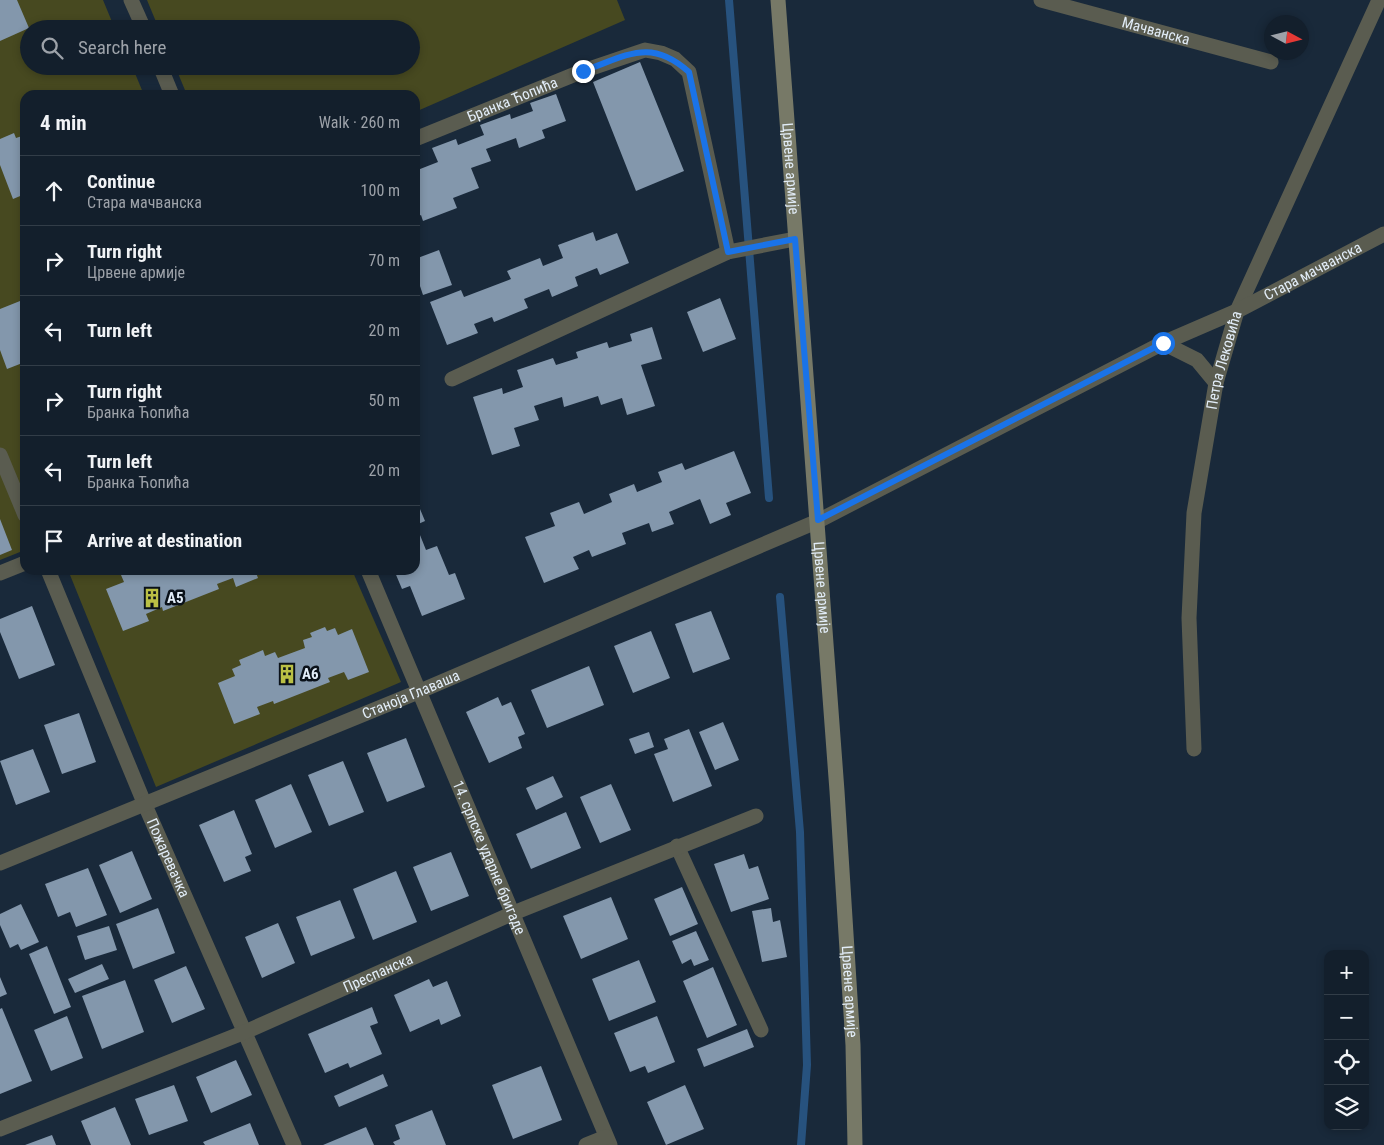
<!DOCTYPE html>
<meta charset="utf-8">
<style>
:root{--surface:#131f2c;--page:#202c38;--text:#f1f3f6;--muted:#9da2a9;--line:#323d48}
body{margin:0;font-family:"Roboto Condensed",sans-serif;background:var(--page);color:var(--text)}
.controls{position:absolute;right:15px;bottom:15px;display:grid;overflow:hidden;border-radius:10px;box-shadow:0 2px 8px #0003}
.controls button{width:45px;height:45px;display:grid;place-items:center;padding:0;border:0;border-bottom:1px solid var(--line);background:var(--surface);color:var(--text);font:25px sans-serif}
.compass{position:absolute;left:1264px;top:15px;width:45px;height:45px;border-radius:50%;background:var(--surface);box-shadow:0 2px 8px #0003;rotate:97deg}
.stop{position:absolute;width:15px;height:15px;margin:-11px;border:4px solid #1a73e8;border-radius:50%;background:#fff}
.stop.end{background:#1a73e8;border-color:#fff;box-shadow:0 1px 5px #0008}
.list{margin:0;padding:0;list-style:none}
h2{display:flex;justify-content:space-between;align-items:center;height:65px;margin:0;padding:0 20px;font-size:21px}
h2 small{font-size:16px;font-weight:400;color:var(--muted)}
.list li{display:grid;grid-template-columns:32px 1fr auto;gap:15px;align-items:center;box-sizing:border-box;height:70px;padding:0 20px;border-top:1px solid var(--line)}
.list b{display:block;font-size:19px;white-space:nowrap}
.list p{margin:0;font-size:16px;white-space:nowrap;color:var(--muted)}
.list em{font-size:16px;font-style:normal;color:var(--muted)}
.icon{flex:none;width:28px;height:28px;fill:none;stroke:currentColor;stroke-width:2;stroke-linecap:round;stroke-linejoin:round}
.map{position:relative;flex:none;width:1384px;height:1145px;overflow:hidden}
.search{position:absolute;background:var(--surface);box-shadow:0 2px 8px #0003;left:20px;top:20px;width:400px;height:55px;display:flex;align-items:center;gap:12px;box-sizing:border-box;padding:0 18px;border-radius:28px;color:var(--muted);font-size:19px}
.panel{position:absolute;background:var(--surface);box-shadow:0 2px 8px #0003;left:20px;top:90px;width:400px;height:485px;border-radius:15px}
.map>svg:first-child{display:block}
.green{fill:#474920}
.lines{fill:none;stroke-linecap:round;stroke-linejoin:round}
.stream{stroke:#27527e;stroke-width:8}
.building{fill:#8397ac}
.street{stroke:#5a5c50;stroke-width:15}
.secondary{stroke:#777967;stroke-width:15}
.route{stroke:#1a73e8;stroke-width:6}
.labels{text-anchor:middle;stroke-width:5;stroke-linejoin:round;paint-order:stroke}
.street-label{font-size:15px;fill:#e2edf8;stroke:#0a1119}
.poi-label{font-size:15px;font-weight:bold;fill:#e2edf8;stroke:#0a1119;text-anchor:start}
</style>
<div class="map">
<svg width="1384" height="1145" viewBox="0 0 1384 1145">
<rect width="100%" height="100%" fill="#19293a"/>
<path class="green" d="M 0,0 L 103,0 L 115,29 L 29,29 L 29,66 L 132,66 L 144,95 L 25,95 L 25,550 L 0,560 Z
M 147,0 L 617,0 L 625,20 L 415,112 L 415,95 L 187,95 L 175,66 L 411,66 L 411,29 L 159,29 Z
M 68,570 L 352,570 L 401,682 L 156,787 Z"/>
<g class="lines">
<path class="stream" d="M 729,0 L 769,498
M 780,597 L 800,832 L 807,1065 L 801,1145"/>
</g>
<path class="building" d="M 0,0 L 17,0 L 29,28 L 0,41 Z
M 640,62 L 684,171 L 636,191 L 593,82 Z
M 556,94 L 566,121 L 542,130 L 545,138 L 519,148 L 516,138 L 486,149 L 491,161 L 471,168 L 479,188 L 453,198 L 457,208 L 423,221 L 421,215 L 415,218 L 415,171 L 438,162 L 432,148 L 456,139 L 458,145 L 484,135 L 480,125 L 510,114 L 511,119 L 533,111 L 530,103 Z
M 14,133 L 16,138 L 25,135 L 25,194 L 13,199 L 0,165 L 0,139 Z
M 593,232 L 596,241 L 617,233 L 629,263 L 600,275 L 597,268 L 575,277 L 578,286 L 552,297 L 549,289 L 524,299 L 528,308 L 494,322 L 492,317 L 474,324 L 478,333 L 447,345 L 430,302 L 461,290 L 464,297 L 511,279 L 507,271 L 540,258 L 543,266 L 563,258 L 558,245 Z
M 439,250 L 452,285 L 423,295 L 415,271 L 415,259 Z
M 720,298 L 736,339 L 703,352 L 687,312 Z
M 25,299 L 25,362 L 7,369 L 0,350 L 0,309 Z
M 652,327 L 662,359 L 641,365 L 655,406 L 627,415 L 622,398 L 601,405 L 598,396 L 564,407 L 562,397 L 534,406 L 539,420 L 514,428 L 520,446 L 492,455 L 473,397 L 502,388 L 503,394 L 523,387 L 517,370 L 553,358 L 556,365 L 578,358 L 576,352 L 607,342 L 609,348 L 632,341 L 630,334 Z
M 734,451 L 751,493 L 726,503 L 731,515 L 710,524 L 700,499 L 669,512 L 674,524 L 652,532 L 649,523 L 622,533 L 626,544 L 592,557 L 589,550 L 573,557 L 579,569 L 544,583 L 525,537 L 555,526 L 550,513 L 579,502 L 584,514 L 612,502 L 609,494 L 634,484 L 637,492 L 662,482 L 658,472 L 682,463 L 685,470 Z
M 415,497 L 425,521 L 416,525 L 426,550 L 437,546 L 449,575 L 455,573 L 465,599 L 422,616 L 410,586 L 402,589 L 394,570 L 415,570 Z
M 0,519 L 12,550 L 0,555 Z
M 130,570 L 255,570 L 258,578 L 236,587 L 233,578 L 217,584 L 219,589 L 163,611 L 162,607 L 146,614 L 149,621 L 123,631 L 106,589 L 124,582 L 121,575 Z
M 32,606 L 55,665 L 19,679 L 0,632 L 0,619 Z
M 711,611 L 730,659 L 693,673 L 675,624 Z
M 325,627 L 327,631 L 335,628 L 338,635 L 352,629 L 369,672 L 348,680 L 344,672 L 328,678 L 330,682 L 274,704 L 273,701 L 257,707 L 260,714 L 234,724 L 218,683 L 235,676 L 232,669 L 241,665 L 239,660 L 263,650 L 265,656 L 275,652 L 278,658 L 305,648 L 303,640 L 312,637 L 310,633 Z
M 651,631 L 670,678 L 633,693 L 614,646 Z
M 589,666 L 604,705 L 547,728 L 531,690 Z
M 498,697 L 502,706 L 511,702 L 525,734 L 518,737 L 522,748 L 489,763 L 466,712 Z
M 79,713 L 96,762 L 62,774 L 44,725 Z
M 723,722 L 739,760 L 715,770 L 699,732 Z
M 689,729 L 712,786 L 673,802 L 654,754 L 668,749 L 664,739 Z
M 649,732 L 654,747 L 635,754 L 629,739 Z
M 406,738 L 425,787 L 387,802 L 367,753 Z
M 33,749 L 50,792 L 16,805 L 0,761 Z
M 343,761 L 364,812 L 329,826 L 308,775 Z
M 553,776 L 563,797 L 536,810 L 526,788 Z
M 291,784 L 312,832 L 275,848 L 255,800 Z
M 611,784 L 631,830 L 600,843 L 580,797 Z
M 234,810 L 252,854 L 245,857 L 251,871 L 224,882 L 199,825 Z
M 566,812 L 581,848 L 531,869 L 516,834 Z
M 132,851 L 152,899 L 120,913 L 99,865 Z
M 451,852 L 469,896 L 431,911 L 413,867 Z
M 744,854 L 749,869 L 758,866 L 769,899 L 731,912 L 714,864 Z
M 88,868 L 107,915 L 76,927 L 70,912 L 58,917 L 45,884 Z
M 396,871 L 417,922 L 373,940 L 353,889 Z
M 682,887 L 698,924 L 670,936 L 654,899 Z
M 611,897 L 628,939 L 581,959 L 563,916 Z
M 340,900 L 355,938 L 311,956 L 296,917 Z
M 21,904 L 39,942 L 21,950 L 18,944 L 10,948 L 0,925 L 0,914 Z
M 158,908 L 175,953 L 133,969 L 116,924 Z
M 771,908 L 773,922 L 780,920 L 787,957 L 762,962 L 752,911 Z
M 278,923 L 295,963 L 262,978 L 245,937 Z
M 109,926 L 117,950 L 85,960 L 77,936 Z
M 696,931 L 709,960 L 694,966 L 691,959 L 682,964 L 672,941 Z
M 47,946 L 71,1007 L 54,1014 L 29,954 Z
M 639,960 L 656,1002 L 609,1021 L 592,979 Z
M 102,964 L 109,979 L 75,993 L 68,979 Z
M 186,966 L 205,1009 L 172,1023 L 154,980 Z
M 713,967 L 737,1025 L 707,1038 L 683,981 Z
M 0,977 L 7,994 L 0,997 Z
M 429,979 L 433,987 L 447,981 L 461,1016 L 441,1025 L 439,1019 L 410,1032 L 394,995 Z
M 125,980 L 144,1032 L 102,1049 L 82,996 Z
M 372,1007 L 378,1023 L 370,1026 L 382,1054 L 350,1068 L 348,1063 L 325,1073 L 308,1034 Z
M 2,1008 L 32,1081 L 0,1094 L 0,1009 Z
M 67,1016 L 83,1058 L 51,1071 L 34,1030 Z
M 657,1016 L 675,1062 L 648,1073 L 645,1066 L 630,1072 L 614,1033 Z
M 747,1029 L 754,1047 L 704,1067 L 697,1049 Z
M 236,1060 L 252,1095 L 211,1113 L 196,1077 Z
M 541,1066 L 562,1120 L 513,1139 L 492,1085 Z
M 383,1074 L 388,1086 L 339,1107 L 334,1096 Z
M 174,1085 L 188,1121 L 149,1135 L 135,1099 Z
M 685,1085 L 704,1129 L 666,1145 L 647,1102 Z
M 115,1107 L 131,1145 L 91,1145 L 81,1121 Z
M 432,1110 L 446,1145 L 395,1145 L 393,1142 L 400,1139 L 395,1125 Z
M 250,1123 L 259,1145 L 205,1145 L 203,1142 Z
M 366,1127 L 374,1145 L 323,1145 Z
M 52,1135 L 56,1145 L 25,1145 Z"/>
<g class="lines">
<g class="street">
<path d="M 131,0 L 144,29"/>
<path id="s1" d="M 1041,0 L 1271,62"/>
<path d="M 160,66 L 172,95"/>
<path id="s2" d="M 415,139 L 583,71 L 645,50 L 661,53 L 675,59 L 689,72 L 728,252"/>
<path d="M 1163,343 L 1197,360 L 1216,383"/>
<path d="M 452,379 L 728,252 L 795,239"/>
<path d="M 0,455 L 25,515"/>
<path id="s3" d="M 48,570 L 145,805 L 294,1145"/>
<path id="s4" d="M 368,570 L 610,1145"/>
<path d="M 0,573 L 25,563"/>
<path id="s5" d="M 1194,749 L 1189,618 L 1194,513 L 1216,383 L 1237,311 L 1379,0"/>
<path d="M 677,846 L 761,1030"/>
<path id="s6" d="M 0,863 L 418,692 L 818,521 L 1163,343 L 1237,311 L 1384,234"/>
<path id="s7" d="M 0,1129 L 245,1032 L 511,914 L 756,816"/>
<path d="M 586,1145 L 606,1137"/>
</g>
<path class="secondary" id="s8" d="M 778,0 L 837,791 L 853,1045 L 855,1145"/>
</g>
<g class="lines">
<path class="route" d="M 583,71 C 627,56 650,37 689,72 L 728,252 L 795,239 L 818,520 L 1163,343"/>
</g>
<defs>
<symbol id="building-bare" viewBox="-9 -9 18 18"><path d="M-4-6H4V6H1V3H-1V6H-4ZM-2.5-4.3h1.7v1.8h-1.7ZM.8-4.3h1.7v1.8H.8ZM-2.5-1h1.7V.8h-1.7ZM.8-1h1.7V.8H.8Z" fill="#bac045" stroke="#0a1119" stroke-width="2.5" paint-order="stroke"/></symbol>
</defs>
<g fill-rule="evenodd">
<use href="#building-bare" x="138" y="584" width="28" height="28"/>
<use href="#building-bare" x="273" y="660" width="28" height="28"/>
</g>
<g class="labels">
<g class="street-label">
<text dy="5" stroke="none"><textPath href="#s1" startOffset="119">Мачванска</textPath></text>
<text dy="5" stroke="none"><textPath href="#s2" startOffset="105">Бранка Ћопића</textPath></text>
<text dy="5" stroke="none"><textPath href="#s8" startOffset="169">Црвене армије</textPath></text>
<text dy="5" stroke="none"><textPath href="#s6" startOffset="1441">Стара мачванска</textPath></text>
<text dy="5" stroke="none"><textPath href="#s5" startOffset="392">Петра Лековића</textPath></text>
<text dy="5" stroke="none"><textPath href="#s8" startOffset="589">Црвене армије</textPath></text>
<text dy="5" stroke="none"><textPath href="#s6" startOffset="444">Станоја Главаша</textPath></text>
<text dy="5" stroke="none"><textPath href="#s3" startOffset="312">Пожаревачка</textPath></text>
<text dy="5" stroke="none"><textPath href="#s4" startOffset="312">14. српске ударне бригаде</textPath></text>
<text dy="5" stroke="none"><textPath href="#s7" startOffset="409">Преспанска</textPath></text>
<text dy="5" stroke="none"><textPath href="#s8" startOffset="994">Црвене армије</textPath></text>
</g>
<g class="poi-label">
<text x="167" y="603">A5</text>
<text x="302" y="679">A6</text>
</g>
</g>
</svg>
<div class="controls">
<button>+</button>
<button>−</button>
<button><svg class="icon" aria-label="locate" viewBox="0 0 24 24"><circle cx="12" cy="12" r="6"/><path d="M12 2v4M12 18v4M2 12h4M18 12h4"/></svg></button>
<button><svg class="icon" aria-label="layers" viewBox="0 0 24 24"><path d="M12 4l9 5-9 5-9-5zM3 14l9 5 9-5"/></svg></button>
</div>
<svg class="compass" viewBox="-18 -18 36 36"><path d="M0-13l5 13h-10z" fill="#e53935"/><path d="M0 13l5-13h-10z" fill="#9da2a9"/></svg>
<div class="stop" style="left:1163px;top:343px"></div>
<div class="stop end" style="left:583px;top:71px"></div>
<div class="search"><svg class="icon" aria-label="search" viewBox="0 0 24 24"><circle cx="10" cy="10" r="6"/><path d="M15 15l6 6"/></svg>Search here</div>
<section class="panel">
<h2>4 min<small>Walk · 260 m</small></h2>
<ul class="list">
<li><svg class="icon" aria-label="ahead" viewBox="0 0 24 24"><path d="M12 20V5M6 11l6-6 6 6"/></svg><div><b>Continue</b><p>Стара мачванска</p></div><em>100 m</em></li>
<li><svg class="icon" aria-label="right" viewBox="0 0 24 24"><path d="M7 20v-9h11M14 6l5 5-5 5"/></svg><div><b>Turn right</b><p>Црвене армије</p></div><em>70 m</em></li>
<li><svg class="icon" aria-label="left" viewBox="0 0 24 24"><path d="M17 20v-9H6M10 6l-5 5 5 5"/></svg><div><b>Turn left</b></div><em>20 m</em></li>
<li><svg class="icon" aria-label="right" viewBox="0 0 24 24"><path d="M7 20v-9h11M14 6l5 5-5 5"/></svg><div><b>Turn right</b><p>Бранка Ћопића</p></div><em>50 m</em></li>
<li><svg class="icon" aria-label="left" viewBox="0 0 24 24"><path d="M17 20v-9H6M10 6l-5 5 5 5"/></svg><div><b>Turn left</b><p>Бранка Ћопића</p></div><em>20 m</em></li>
<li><svg class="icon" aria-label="arrive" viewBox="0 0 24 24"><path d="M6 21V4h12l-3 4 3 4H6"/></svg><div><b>Arrive at destination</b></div></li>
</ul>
</section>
</div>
